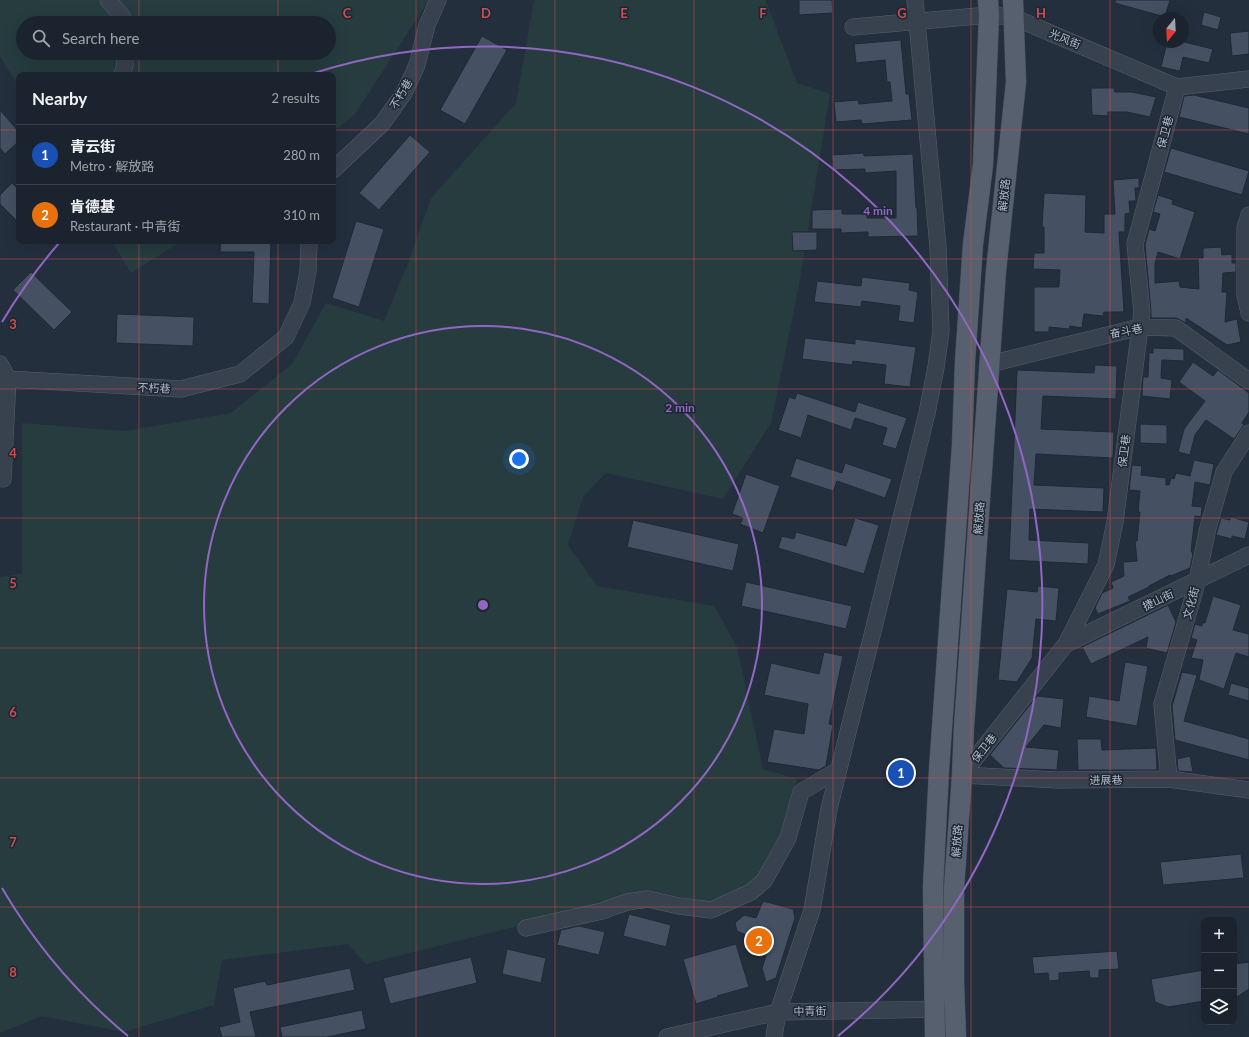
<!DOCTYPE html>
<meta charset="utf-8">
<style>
:root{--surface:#1b232e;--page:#282f3a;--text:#f1f3f6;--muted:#a0a4aa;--line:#39404a;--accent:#8c9099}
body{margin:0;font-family:Lato,"Noto Sans SC",sans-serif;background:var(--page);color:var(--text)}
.controls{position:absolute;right:12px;bottom:12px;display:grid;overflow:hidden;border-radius:8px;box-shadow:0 4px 16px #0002}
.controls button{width:36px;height:36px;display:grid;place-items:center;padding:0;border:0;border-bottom:1px solid var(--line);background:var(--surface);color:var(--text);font:20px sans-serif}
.compass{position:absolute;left:1153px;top:12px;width:36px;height:36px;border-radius:50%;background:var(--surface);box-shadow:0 4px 16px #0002;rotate:198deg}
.you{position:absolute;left:519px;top:459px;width:14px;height:14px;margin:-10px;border:3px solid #fff;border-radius:50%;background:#1a73e8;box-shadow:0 0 0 6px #1a73e833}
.badge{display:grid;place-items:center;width:26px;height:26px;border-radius:50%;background:var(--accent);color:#fff;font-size:13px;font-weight:700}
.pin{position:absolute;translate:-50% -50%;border:2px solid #fff;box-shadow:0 1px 4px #0006}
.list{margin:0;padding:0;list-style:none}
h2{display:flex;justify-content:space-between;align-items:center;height:52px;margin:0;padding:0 16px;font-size:17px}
h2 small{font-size:13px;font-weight:400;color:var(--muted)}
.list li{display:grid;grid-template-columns:26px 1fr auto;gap:12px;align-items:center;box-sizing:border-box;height:60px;padding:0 16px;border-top:1px solid var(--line)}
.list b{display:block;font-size:15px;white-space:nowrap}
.list p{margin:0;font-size:13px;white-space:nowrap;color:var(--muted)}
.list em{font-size:13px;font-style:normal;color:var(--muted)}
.icon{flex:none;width:22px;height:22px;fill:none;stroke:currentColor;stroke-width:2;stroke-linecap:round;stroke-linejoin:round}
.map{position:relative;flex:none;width:1249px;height:1037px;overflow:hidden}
.search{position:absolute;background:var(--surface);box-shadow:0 4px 16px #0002;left:16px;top:16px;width:320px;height:44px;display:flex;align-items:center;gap:10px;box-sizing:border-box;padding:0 14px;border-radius:22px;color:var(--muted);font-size:15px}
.panel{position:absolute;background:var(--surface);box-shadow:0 4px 16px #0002;left:16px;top:72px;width:320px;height:172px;border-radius:8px}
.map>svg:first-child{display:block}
.green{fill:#263c3f;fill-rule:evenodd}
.building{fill:#455162;stroke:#1f2835}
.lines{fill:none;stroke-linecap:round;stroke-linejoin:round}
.minor-casing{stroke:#565f6c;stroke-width:17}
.major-casing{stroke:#414a57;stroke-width:21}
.minor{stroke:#38414e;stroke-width:16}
.major{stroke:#56606e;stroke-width:20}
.grid{fill:none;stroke:#ce4d50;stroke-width:1;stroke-opacity:0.55}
.ring{fill:none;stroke:#9266c3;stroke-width:2}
.labels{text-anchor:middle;stroke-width:3;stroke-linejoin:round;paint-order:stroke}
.street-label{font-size:11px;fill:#b4bcc9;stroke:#1d2633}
.grid-label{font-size:13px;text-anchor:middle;font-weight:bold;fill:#ce4d50;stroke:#1d2633;stroke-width:3;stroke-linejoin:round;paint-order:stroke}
.centre{fill:#9266c3;stroke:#1d2633;stroke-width:2}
.ring-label{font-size:12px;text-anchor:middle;font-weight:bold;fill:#9266c3;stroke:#1d2633;stroke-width:3;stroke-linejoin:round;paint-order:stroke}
</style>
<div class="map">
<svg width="1249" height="1037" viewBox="0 0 1249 1037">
<rect width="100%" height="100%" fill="#242f3e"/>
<path class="green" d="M 0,0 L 429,0 L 355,114 L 333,132 L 333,75 L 19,75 L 19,87 L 0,56 ZM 23,23 L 329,23 L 329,53 L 23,53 Z
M 534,0 L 765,0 L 766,1 L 797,83 L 830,94 L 799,285 L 771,423 L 723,499 L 606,473 L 583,497 L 568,545 L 597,586 L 714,606 L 737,647 L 763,769 L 797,779 L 786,827 L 757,885 L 705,902 L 655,892 L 366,964 L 348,944 L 222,960 L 214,1005 L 124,1032 L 42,1016 L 0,1033 L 0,577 L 22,574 L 22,423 L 125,431 L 231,413 L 292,364 L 326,303 L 384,321 L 408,263 L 431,198 L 516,103 Z
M 112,241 L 182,241 L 131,273 Z"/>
<path class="building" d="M 799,0 L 832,0 L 833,13 L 799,15 Z
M 1115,0 L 1170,0 L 1165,17 L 1115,3 Z
M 1204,12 L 1221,17 L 1218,30 L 1201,25 Z
M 1249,31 L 1249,54 L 1232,56 L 1230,33 Z
M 482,36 L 507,50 L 465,124 L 440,110 Z
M 901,40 L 906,94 L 909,94 L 912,120 L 862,124 L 861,120 L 836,122 L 834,102 L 858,100 L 859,104 L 892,101 L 890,82 L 887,82 L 885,60 L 856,63 L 854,44 Z
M 1167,42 L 1184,42 L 1213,49 L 1209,63 L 1183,57 L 1180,71 L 1161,67 Z
M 1091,88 L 1114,88 L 1115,92 L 1132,92 L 1156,97 L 1150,117 L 1127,112 L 1108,112 L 1108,116 L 1092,115 Z
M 1194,95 L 1249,108 L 1249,134 L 1179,117 L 1184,96 Z
M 0,110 L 19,132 L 19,141 L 5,154 L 0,148 Z
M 410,135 L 430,152 L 379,210 L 359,193 Z
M 1171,148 L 1249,171 L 1242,195 L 1164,172 Z
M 864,153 L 864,156 L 913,154 L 916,208 L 917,208 L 918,236 L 868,237 L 868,232 L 841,233 L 841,229 L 812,229 L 812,210 L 842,209 L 842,214 L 867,214 L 867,218 L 896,218 L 896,171 L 865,173 L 865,169 L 833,170 L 832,155 Z
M 1139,178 L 1139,188 L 1135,188 L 1136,201 L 1129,201 L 1130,213 L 1125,214 L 1125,232 L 1119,232 L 1124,312 L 1104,312 L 1103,316 L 1084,314 L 1082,328 L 1070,326 L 1069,329 L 1049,327 L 1049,332 L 1034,332 L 1034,287 L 1059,287 L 1060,270 L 1033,269 L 1034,253 L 1044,253 L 1044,227 L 1042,227 L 1044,193 L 1086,195 L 1085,232 L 1104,233 L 1104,214 L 1115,214 L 1113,180 Z
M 12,183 L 19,190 L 19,223 L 0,204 L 0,195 Z
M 1158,195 L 1173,200 L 1172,204 L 1195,212 L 1180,259 L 1158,252 L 1155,264 L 1155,283 L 1179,281 L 1180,287 L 1199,289 L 1198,258 L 1203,258 L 1203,248 L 1221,247 L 1222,255 L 1232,254 L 1232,263 L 1236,263 L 1236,272 L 1223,273 L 1222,292 L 1227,292 L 1225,322 L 1237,319 L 1241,342 L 1227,345 L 1186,318 L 1186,323 L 1176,318 L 1151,318 L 1151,311 L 1145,245 L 1149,229 L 1155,231 L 1160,214 L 1153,212 Z
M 356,221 L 384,229 L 359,307 L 332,298 Z
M 792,232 L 817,232 L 817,250 L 793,251 Z
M 221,241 L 271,241 L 269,304 L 252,303 L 254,252 L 220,252 Z
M 31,272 L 72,312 L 54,330 L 13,290 Z
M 862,277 L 910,283 L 909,290 L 918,292 L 914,323 L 898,321 L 900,306 L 862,301 L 861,307 L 814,302 L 817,281 L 861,286 Z
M 117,314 L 194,317 L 193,346 L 116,343 Z
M 805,338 L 855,344 L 855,339 L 916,347 L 910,387 L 884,384 L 886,365 L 853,361 L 852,365 L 802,359 Z
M 1153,348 L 1184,349 L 1184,361 L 1162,360 L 1161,378 L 1172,380 L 1170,399 L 1142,396 L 1143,377 L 1148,377 L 1149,353 L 1153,353 Z
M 1193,362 L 1213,376 L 1218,370 L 1249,393 L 1249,412 L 1242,423 L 1244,425 L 1234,439 L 1206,420 L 1195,435 L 1190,455 L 1178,452 L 1184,429 L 1205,401 L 1179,382 Z
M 1095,365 L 1117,366 L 1116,399 L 1043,396 L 1041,429 L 1114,432 L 1113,458 L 1036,454 L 1034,485 L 1104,488 L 1103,512 L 1030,509 L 1029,540 L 1089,543 L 1088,564 L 1009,560 L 1017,370 L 1094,373 Z
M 797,393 L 855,412 L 858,402 L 907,418 L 896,449 L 882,445 L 887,428 L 855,418 L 851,430 L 808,415 L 801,438 L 778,430 L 789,397 L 795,399 Z
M 1140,424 L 1167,425 L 1167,444 L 1140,443 Z
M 796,458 L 842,473 L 845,463 L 892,479 L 885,498 L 837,481 L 833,491 L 790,477 Z
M 1194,460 L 1214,464 L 1210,485 L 1195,482 L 1192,506 L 1202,507 L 1201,517 L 1195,516 L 1191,551 L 1193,554 L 1190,568 L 1171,576 L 1170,575 L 1149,586 L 1149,587 L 1128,597 L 1130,601 L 1098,614 L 1095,608 L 1102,593 L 1113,588 L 1111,582 L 1124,576 L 1123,562 L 1137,561 L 1135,541 L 1137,541 L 1140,512 L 1138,512 L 1140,491 L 1129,490 L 1132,465 L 1142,466 L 1141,475 L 1166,478 L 1166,485 L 1169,485 L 1171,478 L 1174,479 L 1176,473 L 1190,476 Z
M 746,474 L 780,486 L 763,533 L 740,524 L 743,518 L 732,514 Z
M 1231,517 L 1249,522 L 1245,539 L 1232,536 L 1232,539 L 1216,535 L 1221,518 L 1230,520 Z
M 855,518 L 879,525 L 864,574 L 778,548 L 782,536 L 794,539 L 796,532 L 846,546 Z
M 633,520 L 739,544 L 733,571 L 627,547 Z
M 746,582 L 852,606 L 846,629 L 741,606 Z
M 1038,586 L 1059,588 L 1056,621 L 1036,619 L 1032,658 L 1017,682 L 998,680 L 1007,589 L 1037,592 Z
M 1213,596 L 1241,605 L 1233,630 L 1249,634 L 1249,657 L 1236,653 L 1224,689 L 1199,680 L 1203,660 L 1191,658 L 1197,640 L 1191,638 L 1195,624 L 1202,626 L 1202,623 L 1205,623 Z
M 1168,605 L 1176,622 L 1167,653 L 1146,648 L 1148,637 L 1091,664 L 1082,647 Z
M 824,652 L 843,656 L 829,724 L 833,725 L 826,766 L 819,770 L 767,762 L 774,729 L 804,734 L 808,704 L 764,695 L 771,663 L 819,674 Z
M 1125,662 L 1148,666 L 1137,726 L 1086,717 L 1089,696 L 1119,701 Z
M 1182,672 L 1197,675 L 1184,721 L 1249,739 L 1249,760 L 1175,740 L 1172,706 Z
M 1231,683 L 1249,688 L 1249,701 L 1228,695 Z
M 1037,696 L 1064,699 L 1061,728 L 1044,725 L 1026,747 L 1059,750 L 1057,770 L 1004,768 L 990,755 Z
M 1077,739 L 1101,739 L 1102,750 L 1156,748 L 1157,770 L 1078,770 Z
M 1190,756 L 1193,772 L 1178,771 L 1177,759 Z
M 1241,854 L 1244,878 L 1163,885 L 1160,862 Z
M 763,901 L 793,909 L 795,918 L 776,978 L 766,982 L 762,968 L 769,946 L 737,931 L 735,923 L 744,915 L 756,918 Z
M 629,914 L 671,925 L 666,947 L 623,936 Z
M 579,926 L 605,932 L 599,955 L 557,945 L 561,930 Z
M 736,944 L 749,987 L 717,996 L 718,997 L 696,1004 L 683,959 Z
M 507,949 L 546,958 L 541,983 L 502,974 Z
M 1117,951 L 1119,969 L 1099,970 L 1099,978 L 1090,978 L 1089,971 L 1059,973 L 1059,980 L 1049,981 L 1048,973 L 1034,974 L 1032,957 Z
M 471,957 L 477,983 L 390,1004 L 383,978 Z
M 1249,962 L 1249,989 L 1234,999 L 1234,964 Z
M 350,968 L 355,990 L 250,1012 L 256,1037 L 222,1037 L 219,1027 L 240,1022 L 233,988 L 265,981 L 267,985 Z
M 1204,970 L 1204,1001 L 1168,1007 L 1155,1002 L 1151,979 Z
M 362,1010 L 366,1029 L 327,1037 L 282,1037 L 280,1027 Z"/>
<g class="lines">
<defs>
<path id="minor" d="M 108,0 L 122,16 L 123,23
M 853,27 L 989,15 L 1013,17 L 1177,87 L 1249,79
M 122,75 L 125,65 L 124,53
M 333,170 L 382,124 L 404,93 L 417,65 L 427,25 L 438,0
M 1249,215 L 1245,228 L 1245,295 L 1249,313
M 0,364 L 8,379
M 990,364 L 1140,327 L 1176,328 L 1249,381
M 3,479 L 8,379 L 181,389 L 240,374 L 286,337 L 302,303 L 308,271 L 309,241
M 1066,644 L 1249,555
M 962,775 L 1066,644 L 1106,565 L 1115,522 L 1142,312 L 1135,244 L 1177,87
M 962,775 L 1057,780 L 1169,779 L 1249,790
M 1169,779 L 1162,704 L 1195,590 L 1208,528 L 1224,472 L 1249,433
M 526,928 L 602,911 L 627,902 L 648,899 L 679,906 L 711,910 L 751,892 L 764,881 L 788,838 L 801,792 L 838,770
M 667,1037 L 778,1012 L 946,1009
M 774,1037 L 778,1012 L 812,910 L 829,809 L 927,413 L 936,367 L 941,331 L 938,247 L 915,0"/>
<path id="major" d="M 935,1037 L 933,887 L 939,770 L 962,445 L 965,362 L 973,244 L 983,165 L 989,15 L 988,0
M 956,1037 L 954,983 L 954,888 L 962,775 L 964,727 L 996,271 L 1016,82 L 1013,0"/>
</defs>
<use href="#minor" class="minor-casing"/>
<use href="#major" class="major-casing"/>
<use href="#minor" class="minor"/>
<use href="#major" class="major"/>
</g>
<path class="grid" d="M 139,0 L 139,23M 278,0 L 278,23M 416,0 L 416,1037M 555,0 L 555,1037M 694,0 L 694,1037M 833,0 L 833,1037M 971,0 L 971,1037M 1110,0 L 1110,1037M 139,53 L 139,75M 278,53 L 278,75M 0,130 L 19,130M 333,130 L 1249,130M 139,241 L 139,1037M 278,241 L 278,1037M 0,259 L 1249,259M 0,389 L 1249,389M 0,518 L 1249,518M 0,648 L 1249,648M 0,778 L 1249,778M 0,907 L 1249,907"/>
<g class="ring">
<circle cx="483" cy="605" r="279"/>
<path d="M128 1036A558 558 0 0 1 2 888M2 322A558 558 0 0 1 59 243M311 74A558 558 0 0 1 838 1036"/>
</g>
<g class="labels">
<g class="street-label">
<text transform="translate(1065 39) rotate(23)" y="4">光风街</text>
<text transform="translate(401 94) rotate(-59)" y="4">不朽巷</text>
<text transform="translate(1165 132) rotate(-75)" y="4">保卫巷</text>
<text transform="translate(1004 195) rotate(-84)" y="4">解放路</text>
<text transform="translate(1126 331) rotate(-11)" y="4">奋斗巷</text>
<text transform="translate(154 388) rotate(3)" y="4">不朽巷</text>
<text transform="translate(1124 451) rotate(-83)" y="4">保卫巷</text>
<text transform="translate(979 518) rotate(-86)" y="4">解放路</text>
<text transform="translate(1158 600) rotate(-26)" y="4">捷山街</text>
<text transform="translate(1191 603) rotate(-75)" y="4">文化街</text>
<text transform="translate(984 748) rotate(-52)" y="4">保卫巷</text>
<text transform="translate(1106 780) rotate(-1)" y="4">进展巷</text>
<text transform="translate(957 841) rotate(-86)" y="4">解放路</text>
<text transform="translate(810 1011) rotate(-1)" y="4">中青街</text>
</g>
</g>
<g class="grid-label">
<text x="347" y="18">C</text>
<text x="486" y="18">D</text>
<text x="624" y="18">E</text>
<text x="763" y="18">F</text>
<text x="902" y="18">G</text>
<text x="1041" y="18">H</text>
<text x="13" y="329">3</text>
<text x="13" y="458">4</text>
<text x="13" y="588">5</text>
<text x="13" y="717">6</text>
<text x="13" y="847">7</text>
<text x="13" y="977">8</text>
</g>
<circle cx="483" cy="605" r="6" class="centre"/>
<g class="ring-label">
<text x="878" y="215">4 min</text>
<text x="680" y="412">2 min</text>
</g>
</svg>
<div class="controls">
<button>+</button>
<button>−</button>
<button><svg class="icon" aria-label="layers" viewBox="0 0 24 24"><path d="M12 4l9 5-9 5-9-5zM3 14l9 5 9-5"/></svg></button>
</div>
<svg class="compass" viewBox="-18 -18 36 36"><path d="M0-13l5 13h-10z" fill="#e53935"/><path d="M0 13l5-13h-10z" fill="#a0a4aa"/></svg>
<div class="you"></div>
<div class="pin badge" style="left:901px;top:773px;background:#1a4fb4">1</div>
<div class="pin badge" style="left:759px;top:941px;background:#e8710a">2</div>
<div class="search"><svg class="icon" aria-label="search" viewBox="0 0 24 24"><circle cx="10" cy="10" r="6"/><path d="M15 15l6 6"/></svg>Search here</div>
<section class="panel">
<h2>Nearby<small>2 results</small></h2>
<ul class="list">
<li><span class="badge" style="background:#1a4fb4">1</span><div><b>青云街</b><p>Metro · 解放路</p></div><em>280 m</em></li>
<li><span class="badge" style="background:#e8710a">2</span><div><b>肯德基</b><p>Restaurant · 中青街</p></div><em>310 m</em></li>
</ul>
</section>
</div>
